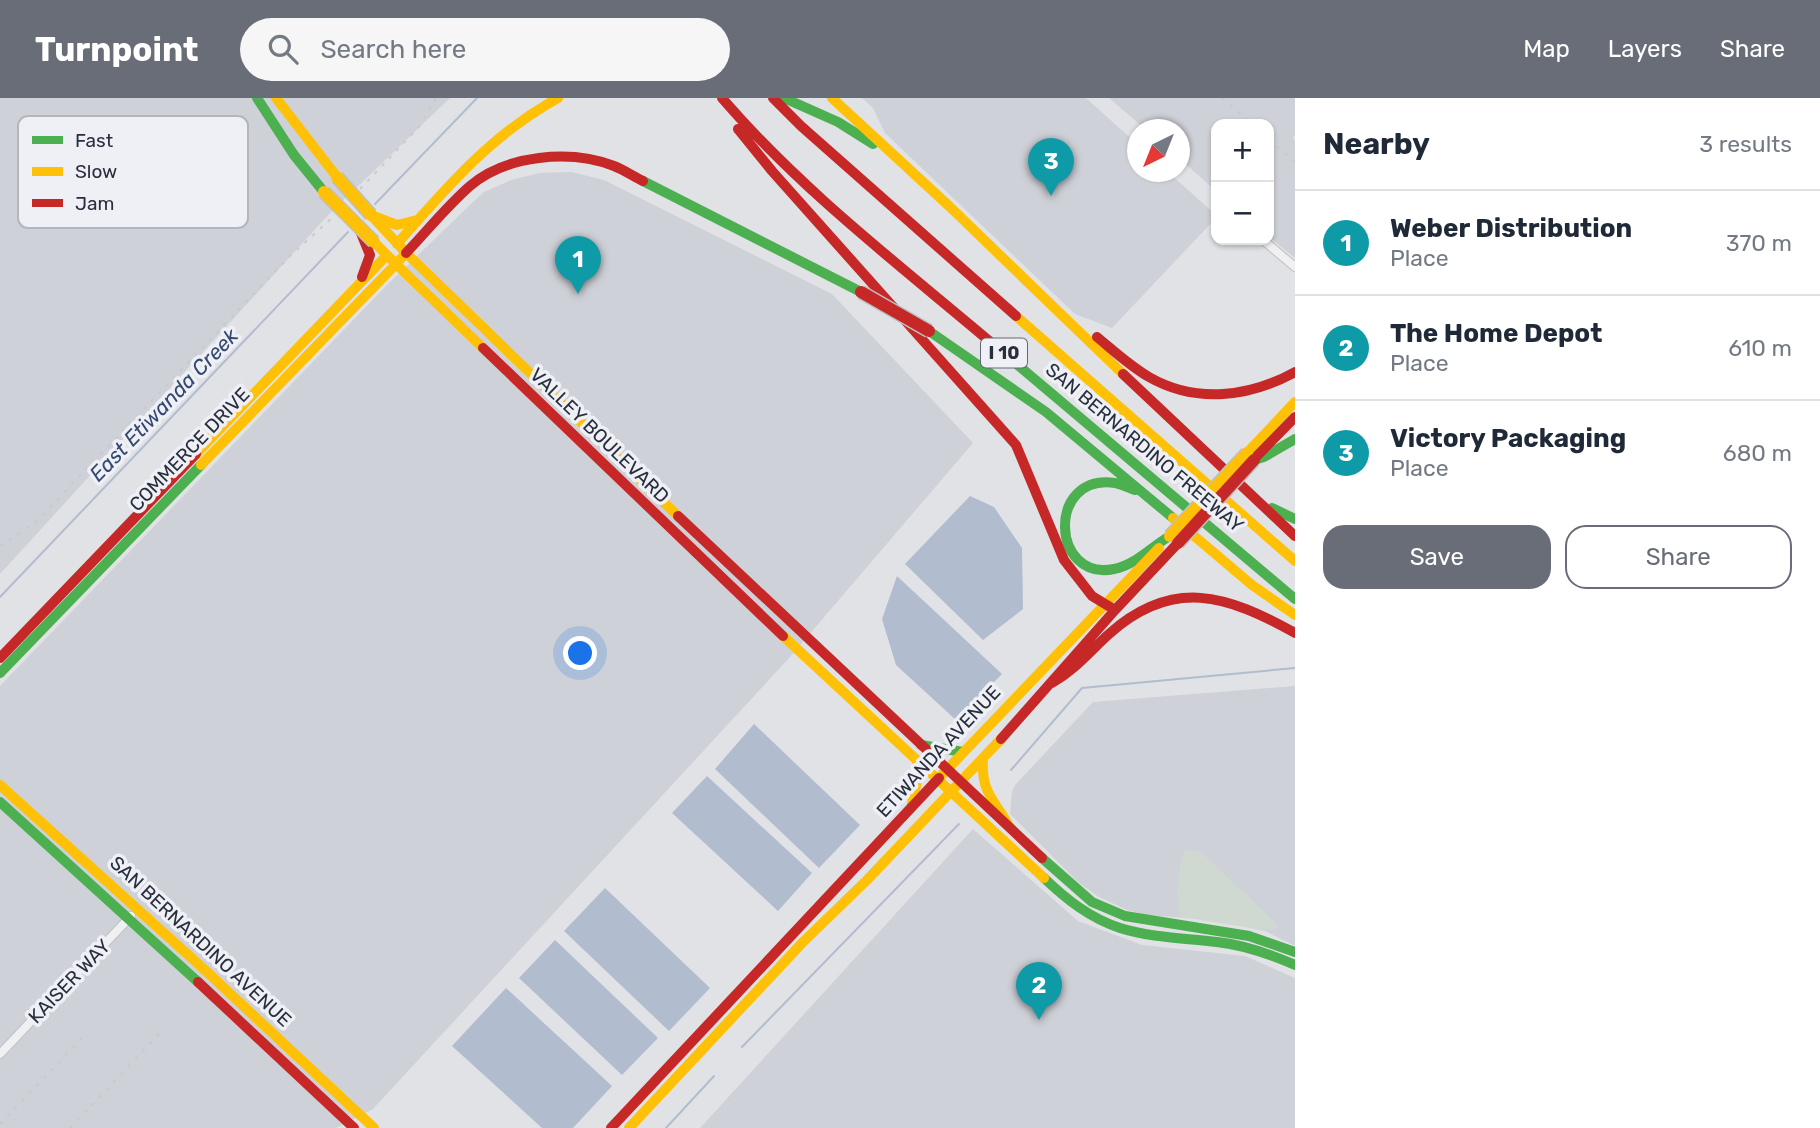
<!DOCTYPE html>
<meta charset="utf-8">
<style>
:root{--surface:#fff;--page:#f6f6f7;--text:#1f2937;--muted:#747a83;--line:#e0e1e3;--accent:#696d78}
body{margin:0;font-family:Rubik,sans-serif;background:var(--page);color:var(--text)}
.controls{position:absolute;right:21px;top:21px;display:grid;overflow:hidden;border-radius:14px;box-shadow:0 2px 5px #0004}
.controls button{width:63px;height:63px;display:grid;place-items:center;padding:0;border:0;border-bottom:2px solid var(--line);background:var(--surface);color:var(--text);font:35px sans-serif}
.compass{position:absolute;left:1127px;top:21px;width:63px;height:63px;border-radius:50%;background:var(--surface);box-shadow:0 2px 5px #0004;rotate:223deg}
.you{position:absolute;left:581px;top:556px;width:24px;height:24px;margin:-18px;border:5px solid #fff;border-radius:50%;background:#1a73e8;box-shadow:0 0 0 10px #1a73e833}
.badge{display:grid;place-items:center;width:46px;height:46px;border-radius:50%;background:var(--accent);color:#fff;font-size:23px;font-weight:700}
.pin{position:absolute;translate:-50% -58px;filter:drop-shadow(0 2px 4px #0008)}
.pin::after{content:'';position:absolute;top:37px;width:24px;height:21px;background:inherit;clip-path:polygon(0 0,100% 0,50% 100%)}
.list{margin:0;padding:0;list-style:none}
h2{display:flex;justify-content:space-between;align-items:center;height:91px;margin:0;padding:0 28px;font-size:30px}
h2 small{font-size:23px;font-weight:400;color:var(--muted)}
.list li{display:grid;grid-template-columns:46px 1fr auto;gap:21px;align-items:center;box-sizing:border-box;height:105px;padding:0 28px;border-top:2px solid var(--line)}
.list b{display:block;font-size:26px;white-space:nowrap}
.list p{margin:0;font-size:23px;white-space:nowrap;color:var(--muted)}
.list em{font-size:23px;font-style:normal;color:var(--muted)}
.actions{display:flex;gap:14px;padding:21px 28px}
.actions a{flex:1;padding:16px 0;border:2px solid var(--accent);border-radius:21px;text-align:center;font-size:24px;color:var(--accent)}
.actions .main{background:var(--accent);color:#fff}
.icon{flex:none;width:38px;height:38px;fill:none;stroke:currentColor;stroke-width:2;stroke-linecap:round;stroke-linejoin:round}
.map{position:relative;flex:none;width:1295px;height:1030px;overflow:hidden}
header{display:flex;align-items:center;gap:42px;box-sizing:border-box;height:98px;padding:0 35px;background:var(--accent);color:#fff}
header strong{font-size:33px}
nav{display:flex;gap:38px;margin-inline-start:auto;font-size:24px}
.search{width:490px;height:63px;background:var(--page);display:flex;align-items:center;gap:18px;box-sizing:border-box;padding:0 24px;border-radius:38px;color:var(--muted);font-size:26px}
main{display:flex}
aside{flex:1;background:var(--surface)}
.map>svg:first-child{display:block}
.built{fill:#cfd1d8}
.green{fill:#d0d9d1}
.water{fill:#b1bccf}
.lines{fill:none;stroke-linecap:round;stroke-linejoin:round}
.stream{stroke:#b1bccf;stroke-width:2}
.street-casing{stroke:#bfc0c3;stroke-width:10}
.street{stroke:#f0f0f2;stroke-width:8}
.fast{stroke:#4caf50;stroke-width:10}
.slow{stroke:#ffc107;stroke-width:10}
.jam{stroke:#c62828;stroke-width:10}
.rail{stroke:#c9cacd;stroke-width:2;stroke-dasharray:3.5 7;stroke-linecap:butt}
.slow-bridge-casing{stroke:#bdbfc3;stroke-width:15;stroke-linecap:butt}
.jam-bridge-casing{stroke:#bdbfc3;stroke-width:15;stroke-linecap:butt}
.slow-bridge{stroke:#ffc107;stroke-width:12}
.jam-bridge{stroke:#c62828;stroke-width:12}
.labels{text-anchor:middle;stroke-width:7;stroke-linejoin:round;paint-order:stroke}
.shield{fill:#eef0f5;stroke:#646874;stroke-width:2}
.shield-label{font-size:18px;font-weight:bold;fill:#292e3d}
.street-label{font-size:19px;fill:#292e3d;stroke:#eef0f5}
.water-label{font-size:21px;font-style:italic;fill:#35486f;stroke:#eef0f5}
.key{fill:#eef0f5;stroke:#b3b6be;stroke-width:2}
.key-label{font-size:19px;fill:#292e3d}
</style>
<header>
<strong>Turnpoint</strong>
<div class="search"><svg class="icon" aria-label="search" viewBox="0 0 24 24"><circle cx="10" cy="10" r="6"/><path d="M15 15l6 6"/></svg>Search here</div>
<nav><a>Map</a><a>Layers</a><a>Share</a></nav>
</header>
<main>
<div class="map">
<svg width="1295" height="1030" viewBox="0 0 1295 1030">
<rect width="100%" height="100%" fill="#e1e2e5"/>
<path class="built" d="M 0,0 L 450,0 L 330,115 L 0,476 Z
M 862,0 L 1086,0 L 1137,46 L 1138,74 L 1168,74 L 1216,117 L 1216,120 L 1112,230 L 1075,216 L 885,35 L 873,10 Z
M 1109,0 L 1295,0 L 1295,37 L 1293,40 L 1295,43 L 1295,160 L 1269,139 L 1269,26 L 1216,26 L 1216,93 L 1180,61 L 1180,32 L 1145,31 Z
M 571,74 L 604,82 L 832,196 L 973,345 L 790,559 L 373,1011 L 336,1030 L 0,1030 L 0,588 L 387,187 L 473,104 L 484,94 L 511,82 L 540,75 Z
M 1295,588 L 1295,848 L 1265,833 L 1212,822 L 1147,817 L 1127,812 L 1099,799 L 1079,785 L 1010,716 L 1012,694 L 1015,687 L 1093,604 Z
M 973,731 L 1078,823 L 1142,847 L 1245,858 L 1295,880 L 1295,1030 L 700,1030 Z"/>
<path class="green" d="M 1188,752 L 1201,754 L 1275,824 L 1277,828 L 1274,832 C 1268,833 1188,821 1181,818 C 1175,806 1178,764 1185,753 Z"/>
<path class="water" d="M 970,398 L 994,409 L 1022,450 L 1023,511 L 983,542 L 905,466 Z
M 897,478 L 1002,576 L 956,622 L 896,567 L 882,521 Z
M 754,626 L 860,727 L 819,770 L 715,671 Z
M 707,678 L 812,775 L 778,813 L 672,715 Z
M 605,790 L 710,890 L 669,933 L 564,833 Z
M 555,842 L 658,940 L 622,977 L 519,880 Z
M 506,890 L 612,988 L 573,1030 L 542,1030 L 452,948 Z"/>
<g class="lines">
<path class="stream" d="M 375,106 L 477,0
M 0,499 L 348,134
M 1011,672 L 1082,590 L 1295,570
M 742,949 L 959,726
M 666,1030 L 714,978"/>
<defs>
<path id="street" d="M 1263,142 L 1295,169
M 0,956 L 131,818"/>
</defs>
<use href="#street" class="street-casing"/>
<use href="#street" class="street"/>
<path class="fast" d="M 257,0 L 294,57 L 324,94
M 784,0 L 838,24 L 873,46
M 643,83 L 861,194
M 929,233 L 1046,314 L 1173,420
M 994,247 L 1295,501
M 1254,362 L 1264,359 L 1295,341
M 1135,392 C 1129,390 1121,386 1115,385 C 1046,375 1051,484 1114,471 C 1136,467 1152,448 1170,438
M 1272,410 L 1295,421
M 0,575 L 201,367
M 921,647 L 963,654
M 0,704 L 198,884
M 1042,760 L 1092,804 L 1125,818 L 1249,838 L 1295,854
M 1044,780 C 1067,802 1090,820 1120,830 C 1152,840 1185,840 1217,844 C 1244,847 1270,856 1295,867"/>
<path class="slow" d="M 276,0 L 337,79
M 832,0 L 949,108 L 1123,276
M 371,117 L 406,155 L 396,166 L 374,144
M 371,117 L 397,127 L 417,122
M 397,146 C 446,90 492,36 558,0
M 406,155 L 678,418
M 1016,218 L 1295,463
M 1247,355 L 1295,304
M 196,356 L 387,157
M 201,367 L 396,166 L 483,250
M 1173,420 L 1252,487 L 1295,517
M 783,538 L 1044,780
M 983,661 C 981,697 995,701 1010,730
M 939,680 L 1159,450
M 0,687 L 206,873 L 374,1030
M 912,706 L 918,679 L 917,664
M 629,1030 L 803,844 L 867,782 L 1001,641"/>
<path class="jam" d="M 722,0 C 802,93 901,168 994,247
M 773,0 L 801,28 L 1016,218
M 738,31 L 772,73 L 1016,347 L 1064,462 L 1092,498 L 1115,512
M 361,135 L 370,157 L 362,179
M 406,155 C 427,133 447,108 470,88 C 506,57 570,51 614,68 C 624,72 633,78 643,83
M 1097,239 C 1114,253 1130,268 1149,279 C 1196,306 1250,299 1295,274
M 483,250 L 783,538
M 1123,276 L 1295,438
M 1254,361 L 1295,319
M 678,418 L 1042,760
M 0,560 L 196,356
M 1052,585 C 1075,572 1090,553 1109,536 C 1173,479 1227,497 1295,535
M 1001,641 L 1115,512 L 1178,445
M 198,884 L 354,1030
M 611,1030 L 939,680"/>
<path class="rail" d="M 1222,0 L 1252,26
M 1269,41 L 1295,64
M 360,91 L 419,29 L 436,0
M 0,448 L 35,425 L 290,158 L 333,119
M 0,1026 L 84,938
M 70,1030 L 161,934"/>
<defs>
<path id="slow-bridge" d="M 337,79 L 371,117
M 324,94 L 374,144
M 1170,438 L 1247,355"/>
<path id="jam-bridge" d="M 861,194 L 929,233
M 1178,445 L 1254,362"/>
</defs>
<use href="#slow-bridge" class="slow-bridge-casing"/>
<use href="#jam-bridge" class="jam-bridge-casing"/>
<use href="#slow-bridge" class="slow-bridge"/>
<use href="#jam-bridge" class="jam-bridge"/>
</g>
<g class="labels">
<rect class="shield" x="981" y="240.5" width="46" height="29" rx="5"/>
<g class="shield-label">
<text x="1004" y="261">I 10</text>
</g>
<g class="street-label">
<text transform="translate(600 337) rotate(44)" y="7">VALLEY BOULEVARD</text>
<text transform="translate(1145 349) rotate(40)" y="7">SAN BERNARDINO FREEWAY</text>
<text transform="translate(189 351) rotate(-46)" y="7">COMMERCE DRIVE</text>
<text transform="translate(938 653) rotate(-47)" y="7">ETIWANDA AVENUE</text>
<text transform="translate(201 843) rotate(43)" y="7">SAN BERNARDINO AVENUE</text>
<text transform="translate(69 883) rotate(-46)" y="7">KAISER WAY</text>
</g>
<g class="water-label">
<text transform="translate(164 307) rotate(-46)" y="7">East Etiwanda Creek</text>
</g>
</g>
<rect x="18" y="18" width="230" height="112" rx="10" class="key"/>
<rect x="32" y="38" width="31" height="8" fill="#4caf50"/>
<rect x="32" y="69" width="31" height="9" fill="#ffc107"/>
<rect x="32" y="101" width="31" height="8" fill="#c62828"/>
<g class="key-label">
<text x="75" y="49">Fast</text>
<text x="75" y="80">Slow</text>
<text x="75" y="112">Jam</text>
</g>
</svg>
<div class="controls">
<button>+</button>
<button>−</button>
</div>
<svg class="compass" viewBox="-18 -18 36 36"><path d="M0-13l5 13h-10z" fill="#e53935"/><path d="M0 13l5-13h-10z" fill="#747a83"/></svg>
<div class="you"></div>
<div class="pin badge" style="left:578px;top:196px;background:#0f9aa8">1</div>
<div class="pin badge" style="left:1039px;top:922px;background:#0f9aa8">2</div>
<div class="pin badge" style="left:1051px;top:98px;background:#0f9aa8">3</div>
</div>
<aside>
<h2>Nearby<small>3 results</small></h2>
<ul class="list">
<li><span class="badge" style="background:#0f9aa8">1</span><div><b>Weber Distribution</b><p>Place</p></div><em>370 m</em></li>
<li><span class="badge" style="background:#0f9aa8">2</span><div><b>The Home Depot</b><p>Place</p></div><em>610 m</em></li>
<li><span class="badge" style="background:#0f9aa8">3</span><div><b>Victory Packaging</b><p>Place</p></div><em>680 m</em></li>
</ul>
<div class="actions"><a class="main">Save</a><a>Share</a></div>
</aside>
</main>
